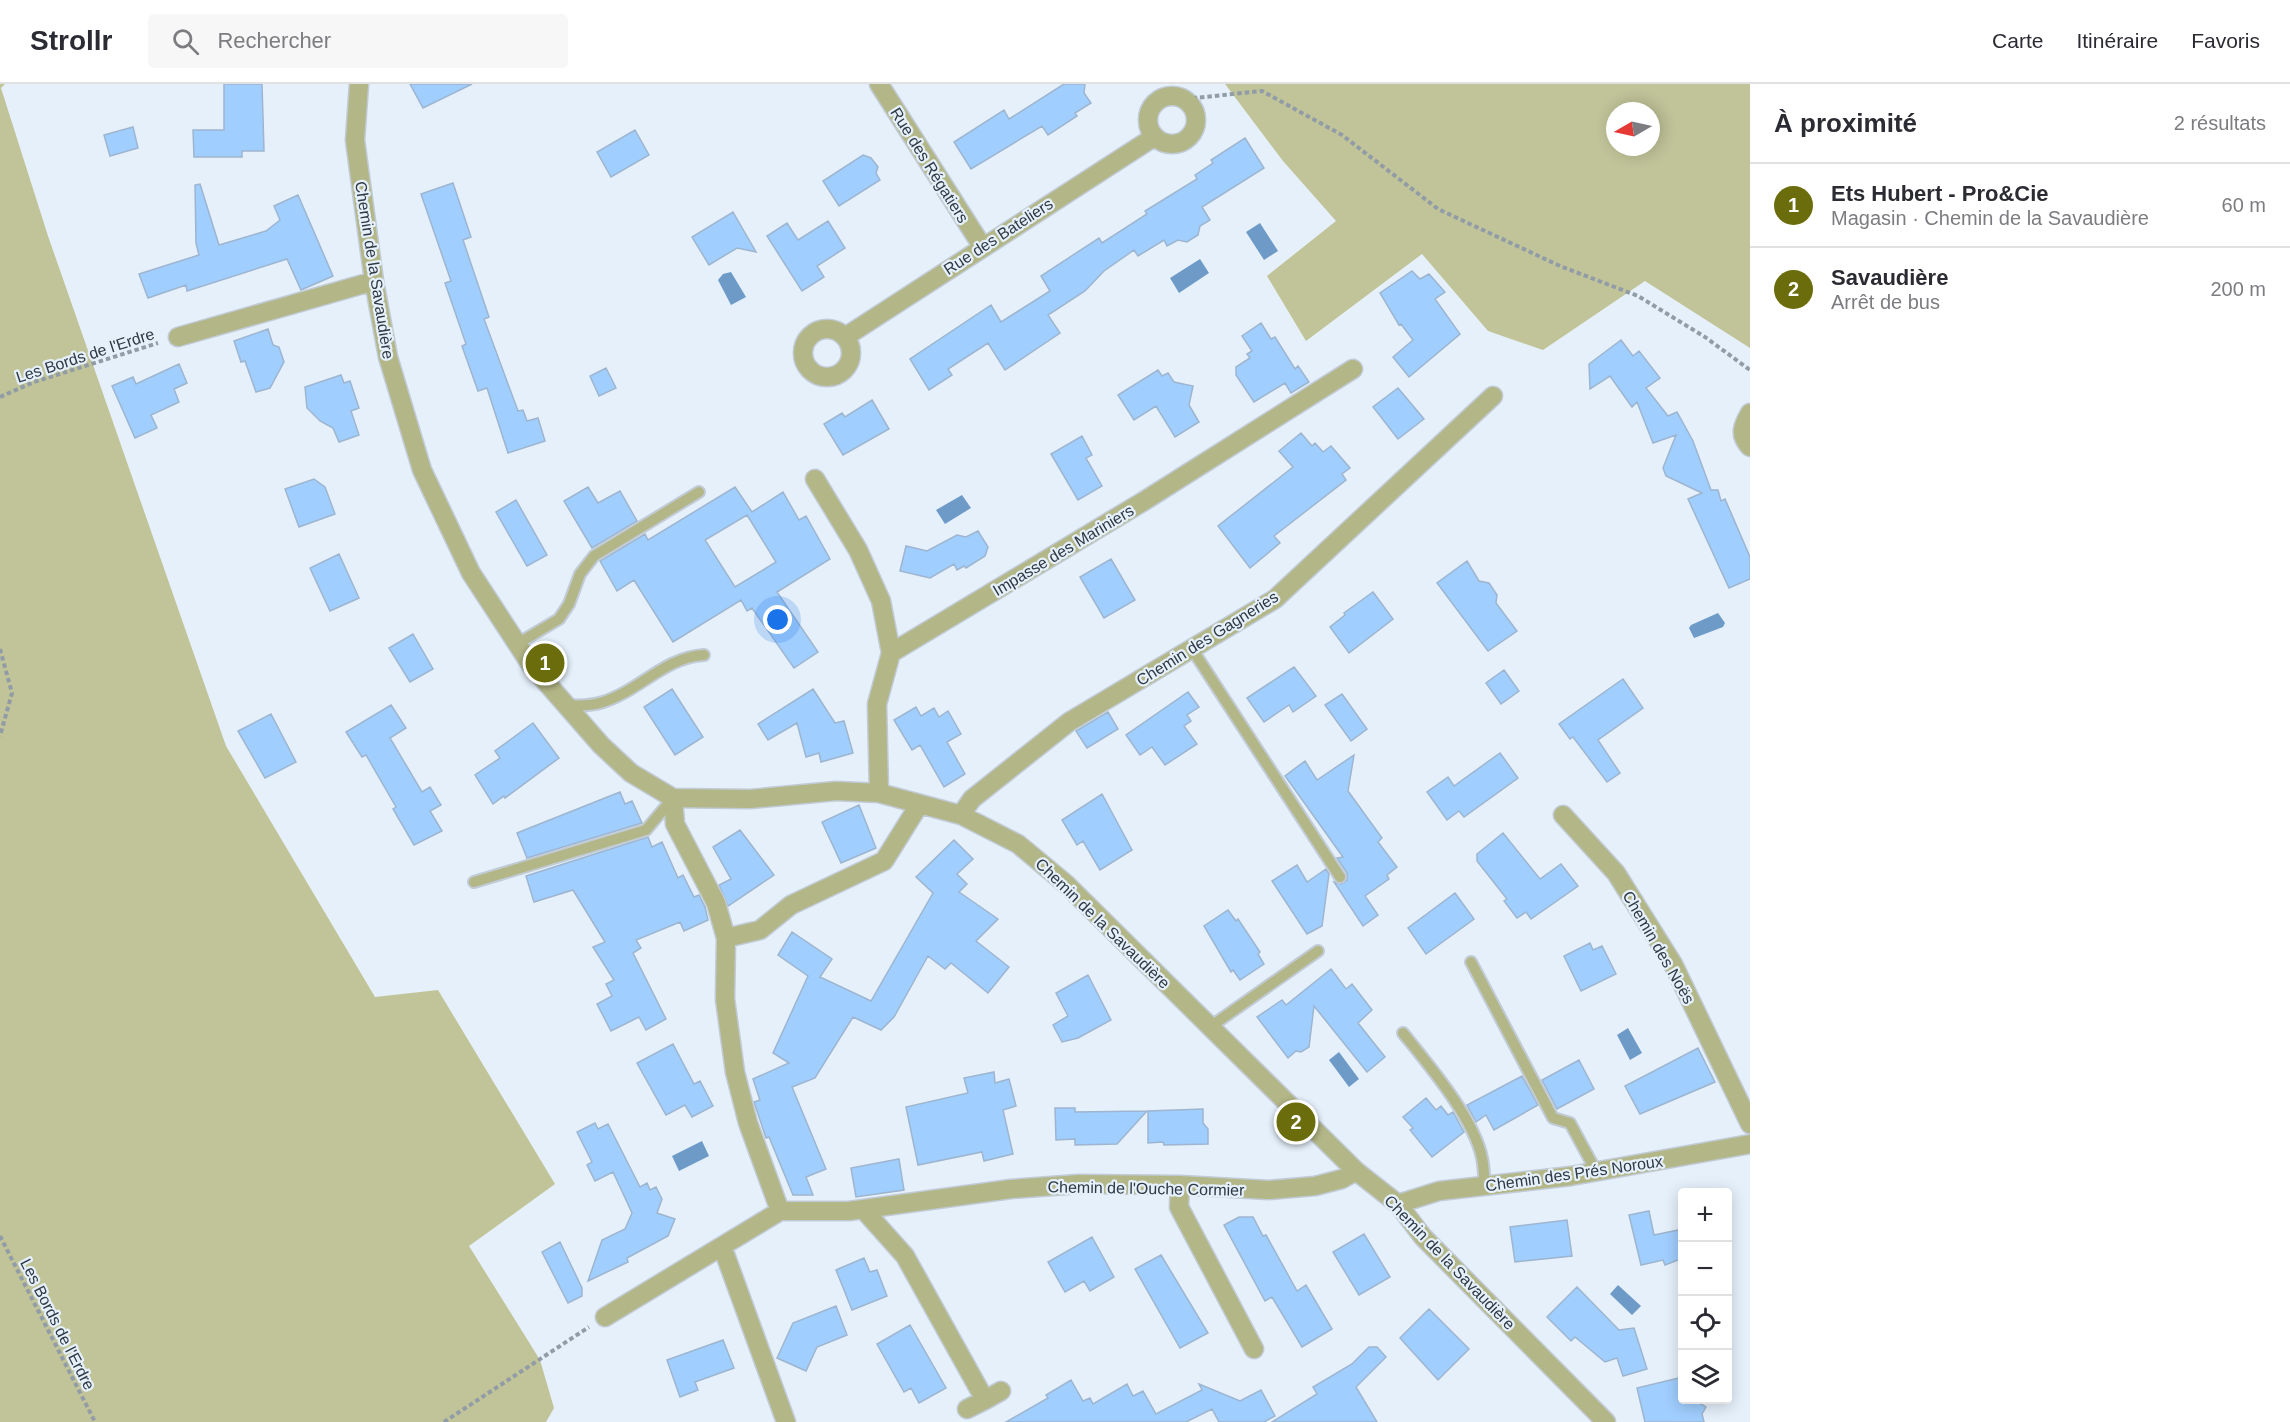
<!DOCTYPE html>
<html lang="fr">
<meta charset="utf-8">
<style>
:root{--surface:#fff;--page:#f7f7f7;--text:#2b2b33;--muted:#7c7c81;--line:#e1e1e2;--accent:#6b6c0c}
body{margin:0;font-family:Arial,sans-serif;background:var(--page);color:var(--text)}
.controls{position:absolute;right:18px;bottom:18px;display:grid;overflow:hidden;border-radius:6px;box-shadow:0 3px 15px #0003}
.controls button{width:54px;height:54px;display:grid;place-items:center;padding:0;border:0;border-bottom:2px solid var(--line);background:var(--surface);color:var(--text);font:30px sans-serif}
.compass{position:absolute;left:1606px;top:18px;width:54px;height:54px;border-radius:50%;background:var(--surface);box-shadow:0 3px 15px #0003;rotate:261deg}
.you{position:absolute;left:778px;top:536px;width:21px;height:21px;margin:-15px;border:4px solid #fff;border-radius:50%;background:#1a73e8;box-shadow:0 0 0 9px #1a73e833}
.badge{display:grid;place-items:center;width:39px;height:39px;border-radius:50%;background:var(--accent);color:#fff;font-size:20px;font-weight:700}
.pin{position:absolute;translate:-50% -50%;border:3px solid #fff;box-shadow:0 2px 6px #0006}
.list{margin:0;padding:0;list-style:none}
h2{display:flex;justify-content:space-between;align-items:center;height:78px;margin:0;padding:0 24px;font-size:26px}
h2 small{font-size:20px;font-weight:400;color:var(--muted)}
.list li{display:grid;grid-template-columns:39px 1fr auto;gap:18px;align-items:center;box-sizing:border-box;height:84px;padding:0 24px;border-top:2px solid var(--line)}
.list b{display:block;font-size:22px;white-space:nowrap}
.list p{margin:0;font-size:20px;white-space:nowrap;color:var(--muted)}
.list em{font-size:20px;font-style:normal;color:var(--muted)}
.icon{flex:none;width:33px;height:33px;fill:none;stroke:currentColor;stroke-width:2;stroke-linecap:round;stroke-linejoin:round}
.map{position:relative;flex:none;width:1750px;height:1338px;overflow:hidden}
header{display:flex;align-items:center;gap:36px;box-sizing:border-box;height:84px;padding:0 30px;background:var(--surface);border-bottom:2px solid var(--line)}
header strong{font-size:28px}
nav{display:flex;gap:33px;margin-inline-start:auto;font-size:21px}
.search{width:420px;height:54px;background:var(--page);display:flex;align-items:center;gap:15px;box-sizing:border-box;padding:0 21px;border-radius:6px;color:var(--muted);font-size:22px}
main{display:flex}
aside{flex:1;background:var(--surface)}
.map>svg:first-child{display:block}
.green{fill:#c1c499;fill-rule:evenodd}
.water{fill:#6e9ac7}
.building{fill:#a0cefe;stroke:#9db5cf;stroke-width:1.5;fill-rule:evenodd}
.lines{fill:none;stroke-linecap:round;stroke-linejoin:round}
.service-casing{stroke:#c1cbd6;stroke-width:14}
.minor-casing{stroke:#c1cbd6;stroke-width:21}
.path{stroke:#919ca6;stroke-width:4;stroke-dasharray:4.5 3;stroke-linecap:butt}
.service{stroke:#b3b686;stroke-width:10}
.minor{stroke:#b3b686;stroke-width:18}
.labels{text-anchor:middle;stroke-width:4.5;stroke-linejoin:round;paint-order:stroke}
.street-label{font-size:16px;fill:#2f3943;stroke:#e5f0fb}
</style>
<header>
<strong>Strollr</strong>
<div class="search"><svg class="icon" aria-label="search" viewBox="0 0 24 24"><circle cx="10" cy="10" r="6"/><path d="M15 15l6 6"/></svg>Rechercher</div>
<nav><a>Carte</a><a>Itinéraire</a><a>Favoris</a></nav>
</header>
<main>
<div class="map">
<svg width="1750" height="1338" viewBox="0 0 1750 1338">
<rect width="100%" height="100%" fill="#e5f0fb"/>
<path class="green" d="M 0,0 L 5,0 L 1,4 L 48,152 L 226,662 L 375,913 L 438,906 L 555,1100 L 469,1162 L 540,1276 L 554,1324 L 546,1338 L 0,1338 Z
M 1225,0 L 1750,0 L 1750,264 L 1645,197 L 1543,266 L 1488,247 L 1422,170 L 1306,257 L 1267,192 L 1336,137 L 1283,77 ZM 1615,27 L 1651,27 L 1651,63 L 1615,63 Z"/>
<path class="water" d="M 1260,139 L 1278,167 L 1264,176 L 1246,148 Z
M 1200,175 L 1209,189 L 1179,209 L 1170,194 Z
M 731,188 L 746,213 L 731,221 L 718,196 L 723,190 Z
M 962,411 L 971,424 L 945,440 L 936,426 Z
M 1718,529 L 1725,539 L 1723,543 L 1694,554 L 1689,544 L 1691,541 Z
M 1628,944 L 1642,969 L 1630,976 L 1617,951 Z
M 1339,968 L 1359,995 L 1349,1003 L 1329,976 Z
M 702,1057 L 709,1072 L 679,1087 L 672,1072 Z
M 1618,1201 L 1641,1222 L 1632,1231 L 1610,1210 Z"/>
<path class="building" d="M 224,0 L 262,0 L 264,67 L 242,67 L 242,73 L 194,73 L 193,46 L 224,46 Z
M 410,0 L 472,0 L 423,24 Z
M 1064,0 L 1085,0 L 1084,9 L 1091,19 L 1075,29 L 1077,32 L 1048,51 L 1042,42 L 971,85 L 954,58 L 1004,26 L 1009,35 Z
M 133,43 L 138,64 L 110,72 L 104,51 Z
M 635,46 L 649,71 L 611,93 L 597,68 Z
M 1245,54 L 1264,84 L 1202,123 L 1210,136 L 1200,142 L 1198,151 L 1187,158 L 1178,156 L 1167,162 L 1164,156 L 1138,172 L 1134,166 L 1104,187 L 1085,207 L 1048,231 L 1060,249 L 1005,286 L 988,259 L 948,285 L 952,291 L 929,306 L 910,275 L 991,221 L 1001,238 L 1050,207 L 1041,192 L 1099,154 L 1102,159 L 1147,130 L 1145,127 L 1197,95 L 1195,91 L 1213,79 L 1211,76 Z
M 863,71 L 871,74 L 878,83 L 876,89 L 880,96 L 839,122 L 823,97 Z
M 453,99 L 471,153 L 463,156 L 489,233 L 484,235 L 518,327 L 523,326 L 527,337 L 538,334 L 545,357 L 508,369 L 487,304 L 478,307 L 462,262 L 466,260 L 445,199 L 451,197 L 421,110 Z
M 200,100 L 219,161 L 266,147 L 280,136 L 274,122 L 298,111 L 333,192 L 301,206 L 287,175 L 187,207 L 186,201 L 148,214 L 139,190 L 199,171 L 196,159 L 195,101 Z
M 733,128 L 756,168 L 737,164 L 709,181 L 692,153 Z
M 828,137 L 845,164 L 817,182 L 824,193 L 802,207 L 767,152 L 787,139 L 798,156 Z
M 1412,187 L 1420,195 L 1429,190 L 1445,208 L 1435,215 L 1460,250 L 1409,293 L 1393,273 L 1413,256 L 1401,240 L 1399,241 L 1380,209 Z
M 1261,239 L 1271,255 L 1275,253 L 1295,285 L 1298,282 L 1309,298 L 1291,309 L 1285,299 L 1254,318 L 1236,291 L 1236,283 L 1250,274 L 1247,270 L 1252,267 L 1242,252 Z
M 268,245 L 273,261 L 279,263 L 284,278 L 270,304 L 256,308 L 245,277 L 241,278 L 234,257 Z
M 1621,256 L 1633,272 L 1639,267 L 1660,294 L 1646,304 L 1668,332 L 1677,328 L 1693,357 L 1711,406 L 1718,406 L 1721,417 L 1725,415 L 1750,473 L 1750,495 L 1729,504 L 1688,415 L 1702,409 L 1666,392 L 1663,384 L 1676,351 L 1653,359 L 1637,318 L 1632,323 L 1610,292 L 1590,305 L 1589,280 Z
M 179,280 L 187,299 L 174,305 L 179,318 L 151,331 L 157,344 L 135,354 L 112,302 L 133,293 L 136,300 Z
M 606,284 L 616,304 L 599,312 L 590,292 Z
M 1158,286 L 1162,292 L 1168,289 L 1174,298 L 1193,302 L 1189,321 L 1199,338 L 1175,353 L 1156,322 L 1134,336 L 1118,311 Z
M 341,291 L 344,299 L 350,297 L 359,324 L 351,327 L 359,351 L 339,358 L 333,344 L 320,337 L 307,324 L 305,303 Z
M 1398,304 L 1424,335 L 1398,355 L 1373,323 Z
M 872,316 L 889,345 L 843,371 L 824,340 L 842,329 L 845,333 Z
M 1301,349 L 1312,362 L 1315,359 L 1323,368 L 1331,362 L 1350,384 L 1342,390 L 1346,396 L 1274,452 L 1280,459 L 1250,484 L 1218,442 L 1293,383 L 1279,367 Z
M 1082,352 L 1092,371 L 1086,374 L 1102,402 L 1078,416 L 1051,370 Z
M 314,395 L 325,403 L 335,430 L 299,443 L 285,405 Z
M 588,403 L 598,419 L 620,407 L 637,437 L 592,464 L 564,417 Z
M 735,403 L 752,428 L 783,408 L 799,436 L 806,432 L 830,475 L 777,508 L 818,568 L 794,584 L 752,524 L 747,527 L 741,516 L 673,558 L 634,496 L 617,507 L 600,477 L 645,450 L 648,456 ZM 747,431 L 776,478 L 735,503 L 705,456 Z
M 516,416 L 547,471 L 527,482 L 496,428 Z
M 978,447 L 988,463 L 985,472 L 966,484 L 964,482 L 957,486 L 954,480 L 930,494 L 900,487 L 906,462 L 927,467 L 957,451 L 966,453 Z
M 339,470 L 359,514 L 330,527 L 310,484 Z
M 1111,475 L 1135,516 L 1104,534 L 1080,493 Z
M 1467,477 L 1479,497 L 1489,499 L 1497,511 L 1496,519 L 1517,547 L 1488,567 L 1437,499 Z
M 1373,508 L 1393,535 L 1349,569 L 1330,543 L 1345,531 L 1344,529 Z
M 413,550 L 433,585 L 410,598 L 389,564 Z
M 1294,583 L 1316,612 L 1293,628 L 1289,621 L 1264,638 L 1247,614 Z
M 1504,586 L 1519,607 L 1501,620 L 1486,599 Z
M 1623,595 L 1643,624 L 1598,656 L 1620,689 L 1607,698 L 1573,653 L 1570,655 L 1559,640 Z
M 672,605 L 703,653 L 675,671 L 644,623 Z
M 813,605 L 835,639 L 844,637 L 853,669 L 821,678 L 819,669 L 806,673 L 797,639 L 768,656 L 758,640 Z
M 1188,608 L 1199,623 L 1187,631 L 1191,637 L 1184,642 L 1197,660 L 1165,681 L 1152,663 L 1140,671 L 1126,651 Z
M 1342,610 L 1367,645 L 1351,657 L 1325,621 Z
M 391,621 L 406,644 L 390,654 L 422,708 L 430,703 L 441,721 L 430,727 L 442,747 L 414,761 L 393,725 L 396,723 L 366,671 L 362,673 L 346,648 Z
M 916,623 L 921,632 L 934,624 L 939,633 L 948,627 L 961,650 L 947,658 L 965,690 L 944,703 L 920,661 L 912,666 L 894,636 Z
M 1108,628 L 1118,645 L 1087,664 L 1076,647 Z
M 271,630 L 296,678 L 265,694 L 238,647 Z
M 533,639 L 559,674 L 505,714 L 504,712 L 493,720 L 475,691 L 500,674 L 495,667 Z
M 1500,669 L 1518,694 L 1464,733 L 1459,727 L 1447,736 L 1427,708 L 1448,693 L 1454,702 Z
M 1354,671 L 1348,707 L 1382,754 L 1378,758 L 1397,783 L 1387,791 L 1389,795 L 1365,812 L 1378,831 L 1363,842 L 1334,798 L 1341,800 L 1347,796 L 1347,789 L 1337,774 L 1343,773 L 1285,692 L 1305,677 L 1317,696 Z
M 620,708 L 625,720 L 632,717 L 642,739 L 527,774 L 517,749 Z
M 1102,710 L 1132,766 L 1100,786 L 1083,757 L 1077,761 L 1062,736 Z
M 859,721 L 876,764 L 841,779 L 822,738 Z
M 740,746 L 774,791 L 728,822 L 719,801 L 731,795 L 713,763 Z
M 1503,749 L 1540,795 L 1561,780 L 1578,802 L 1531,835 L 1526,828 L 1517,834 L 1504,817 L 1507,815 L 1477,777 L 1477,770 Z
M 648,753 L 652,763 L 662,758 L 678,794 L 683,791 L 694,813 L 699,811 L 705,823 L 708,836 L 684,847 L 680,838 L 636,856 L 641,864 L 633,869 L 666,935 L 646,946 L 639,933 L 611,947 L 597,920 L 612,912 L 606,900 L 614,896 L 593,863 L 605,858 L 573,806 L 534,818 L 526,792 Z
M 954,756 L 973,775 L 957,790 L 967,800 L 959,808 L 998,835 L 976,857 L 1009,883 L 988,909 L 951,879 L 945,885 L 928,872 L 894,933 L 881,946 L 853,933 L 815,994 L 792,1003 L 826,1085 L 806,1093 L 813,1111 L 793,1111 L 769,1053 L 766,1054 L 754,1018 L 760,1016 L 753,995 L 789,979 L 773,969 L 808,892 L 778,871 L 792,848 L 832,875 L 820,893 L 871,917 L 933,809 L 916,793 Z
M 1297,781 L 1307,798 L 1326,785 L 1329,790 L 1322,842 L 1307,850 L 1272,797 Z
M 1455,809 L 1474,835 L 1426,870 L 1408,844 Z
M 1228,826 L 1236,837 L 1238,835 L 1260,868 L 1258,870 L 1264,880 L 1240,896 L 1233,886 L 1231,888 L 1204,842 Z
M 1590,859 L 1593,866 L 1602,862 L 1616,890 L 1581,907 L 1564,872 Z
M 1331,885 L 1346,905 L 1352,900 L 1372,926 L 1358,939 L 1385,973 L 1367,988 L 1314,922 L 1309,963 L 1301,968 L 1296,967 L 1288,974 L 1257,933 L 1282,916 L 1286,921 Z
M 1088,891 L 1111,936 L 1078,954 L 1062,958 L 1053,941 L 1068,932 L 1056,909 Z
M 673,960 L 694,1000 L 700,997 L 713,1022 L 692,1033 L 685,1021 L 666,1031 L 637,979 Z
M 1698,964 L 1715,998 L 1640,1030 L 1625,1002 Z
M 1579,976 L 1594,1005 L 1557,1025 L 1542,996 Z
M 994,988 L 995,999 L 1009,995 L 1016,1022 L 1003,1026 L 1013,1070 L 984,1077 L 982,1068 L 918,1081 L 906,1023 L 968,1009 L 964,994 Z
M 1522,992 L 1538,1021 L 1494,1046 L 1486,1031 L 1476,1038 L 1467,1021 Z
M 1426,1014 L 1436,1026 L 1441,1022 L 1448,1031 L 1453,1028 L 1464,1048 L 1432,1073 L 1410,1046 L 1413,1044 L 1403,1033 Z
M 1055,1024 L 1075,1024 L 1075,1028 L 1147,1027 L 1117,1060 L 1075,1061 L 1075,1055 L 1056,1056 Z
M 1203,1025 L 1203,1039 L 1208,1045 L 1208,1060 L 1164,1061 L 1163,1058 L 1148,1059 L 1148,1027 Z
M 595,1039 L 598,1045 L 608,1040 L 640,1103 L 647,1099 L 650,1106 L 656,1103 L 662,1115 L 657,1129 L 675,1135 L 668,1152 L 627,1174 L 628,1178 L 588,1197 L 602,1156 L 625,1145 L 632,1129 L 613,1088 L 595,1097 L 587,1081 L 592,1078 L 577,1048 Z
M 899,1075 L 904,1106 L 856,1113 L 851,1084 Z
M 1649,1127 L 1654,1151 L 1683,1145 L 1683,1174 L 1665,1181 L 1663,1176 L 1641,1181 L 1629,1131 Z
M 1239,1133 L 1253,1133 L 1263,1152 L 1266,1151 L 1297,1207 L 1306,1201 L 1332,1245 L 1302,1263 L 1272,1213 L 1265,1217 L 1224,1141 Z
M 1567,1136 L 1572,1172 L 1515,1178 L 1510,1143 Z
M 1364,1150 L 1390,1193 L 1359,1211 L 1333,1168 Z
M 1092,1153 L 1114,1193 L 1090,1207 L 1084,1197 L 1065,1208 L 1048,1178 Z
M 560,1158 L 582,1204 L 582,1212 L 568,1219 L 542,1168 Z
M 1161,1171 L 1208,1249 L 1180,1264 L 1135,1185 Z
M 864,1174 L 870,1188 L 877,1186 L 887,1212 L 852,1226 L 836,1186 Z
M 1577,1203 L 1619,1246 L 1634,1244 L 1647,1285 L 1623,1292 L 1617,1274 L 1605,1278 L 1575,1253 L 1571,1257 L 1547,1233 Z
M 836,1222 L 847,1251 L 817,1263 L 806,1287 L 777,1274 L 793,1239 Z
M 1429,1225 L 1469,1265 L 1438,1296 L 1400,1254 Z
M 910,1241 L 946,1304 L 919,1319 L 911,1304 L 904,1308 L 877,1260 Z
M 723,1256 L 734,1284 L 695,1298 L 698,1306 L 680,1313 L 667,1276 Z
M 1369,1263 L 1377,1263 L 1386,1273 L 1356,1303 L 1377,1338 L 1272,1338 L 1317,1310 L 1313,1303 L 1352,1280 Z
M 1679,1294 L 1683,1316 L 1695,1316 L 1706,1323 L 1702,1330 L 1704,1338 L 1645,1338 L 1637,1304 Z
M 1071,1296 L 1083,1317 L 1090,1314 L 1093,1320 L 1127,1300 L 1133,1312 L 1143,1307 L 1156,1330 L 1202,1306 L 1199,1300 L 1240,1317 L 1261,1306 L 1275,1332 L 1264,1338 L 1219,1338 L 1212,1325 L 1186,1338 L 1006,1338 L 1048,1314 L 1046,1311 Z"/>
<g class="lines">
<defs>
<path id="service" d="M 517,560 L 559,535 L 569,520 L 580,490 L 594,472 L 699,408
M 1192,565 L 1340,793
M 566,621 C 579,622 591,622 603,618 C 639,607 665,573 704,571
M 474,798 L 646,746 L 673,714
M 1471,878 L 1553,1034 L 1570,1039 L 1596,1087
M 1210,943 L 1318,867
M 1403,949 C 1428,980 1474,1034 1482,1074 C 1484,1083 1484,1093 1485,1102"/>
<path id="minor" d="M 359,0 L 355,56 L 374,197 L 388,273 L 422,386 L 471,489 L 531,581 L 601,661 L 631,689 L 673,714 L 750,715 L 836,707 L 879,709 L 961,731 L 1018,760 L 1066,800 L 1356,1087 L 1398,1120 L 1423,1153 L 1606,1338
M 879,0 L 982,162
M1148 36a24 24 0 1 1 48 0a24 24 0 1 1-48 0Z
M803 269a24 24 0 1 1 48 0a24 24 0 1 1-48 0Z
M 178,253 L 374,197
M 845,253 L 1154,53
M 1750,329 C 1742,343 1739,351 1750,363
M 815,395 L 858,466 L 881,517 L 891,569
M 879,709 L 877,620 L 891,569 L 1144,417 L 1353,285
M 673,714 L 675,740 L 716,819 L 726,854 L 725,915 L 735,988 L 748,1039 L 780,1127
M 961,731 L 972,715 L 1069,638 L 1275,515 L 1493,312
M 1563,731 L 1616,789 L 1673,880 L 1750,1040
M 726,854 L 760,846 L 791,821 L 884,777 L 919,721
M 1180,1101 L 1179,1123 L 1254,1265
M 1398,1120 L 1439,1107 L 1571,1092 L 1750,1060
M 863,1125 L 905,1172 L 985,1316 L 967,1325
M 722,1162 L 786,1338
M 605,1233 L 780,1127 L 849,1127 L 1011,1105 L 1079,1100 L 1180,1101 L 1269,1106 L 1315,1102 L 1342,1095 L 1356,1087
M 985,1316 L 1001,1307"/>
</defs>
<use href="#service" class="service-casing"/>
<use href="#minor" class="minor-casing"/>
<path class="path" d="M 1185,15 L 1262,7 L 1342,51 L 1438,125 L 1560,182 L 1638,212 L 1705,253 L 1750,286
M 0,313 L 34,298 L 158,259
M 0,565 L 12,609 L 0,652
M 0,1152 L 95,1338
M 444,1338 L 589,1243"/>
<use href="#service" class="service"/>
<use href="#minor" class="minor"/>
</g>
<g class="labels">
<g class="street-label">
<text transform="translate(930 81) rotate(58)" y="6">Rue des Régatiers</text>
<text transform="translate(998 152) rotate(-33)" y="6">Rue des Bateliers</text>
<text transform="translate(375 186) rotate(81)" y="6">Chemin de la Savaudière</text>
<text transform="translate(85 271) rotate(-18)" y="6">Les Bords de l'Erdre</text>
<text transform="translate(1063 466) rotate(-31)" y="6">Impasse des Mariniers</text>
<text transform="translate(1207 554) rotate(-32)" y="6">Chemin des Gagneries</text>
<text transform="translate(1103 839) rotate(44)" y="6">Chemin de la Savaudière</text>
<text transform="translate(1659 863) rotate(60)" y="6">Chemin des Noës</text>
<text transform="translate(1574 1089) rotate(-8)" y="6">Chemin des Prés Noroux</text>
<text transform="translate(1146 1104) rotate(1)" y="6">Chemin de l'Ouche Cormier</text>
<text transform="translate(1450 1178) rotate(46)" y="6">Chemin de la Savaudière</text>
<text transform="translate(58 1240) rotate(63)" y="6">Les Bords de l'Erdre</text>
</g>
</g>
</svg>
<div class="controls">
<button>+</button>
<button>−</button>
<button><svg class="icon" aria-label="locate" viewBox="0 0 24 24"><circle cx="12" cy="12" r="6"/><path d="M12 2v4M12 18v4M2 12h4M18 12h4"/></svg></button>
<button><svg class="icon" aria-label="layers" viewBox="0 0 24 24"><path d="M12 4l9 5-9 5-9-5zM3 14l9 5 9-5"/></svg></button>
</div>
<svg class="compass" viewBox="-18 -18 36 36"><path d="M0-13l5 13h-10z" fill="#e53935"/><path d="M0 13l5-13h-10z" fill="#7c7c81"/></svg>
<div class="you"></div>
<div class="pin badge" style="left:545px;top:579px">1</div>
<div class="pin badge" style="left:1296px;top:1038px">2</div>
</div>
<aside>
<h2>À proximité<small>2 résultats</small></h2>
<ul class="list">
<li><span class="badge">1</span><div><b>Ets Hubert - Pro&amp;Cie</b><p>Magasin · Chemin de la Savaudière</p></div><em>60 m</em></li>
<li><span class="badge">2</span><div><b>Savaudière</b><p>Arrêt de bus</p></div><em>200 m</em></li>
</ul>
</aside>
</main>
